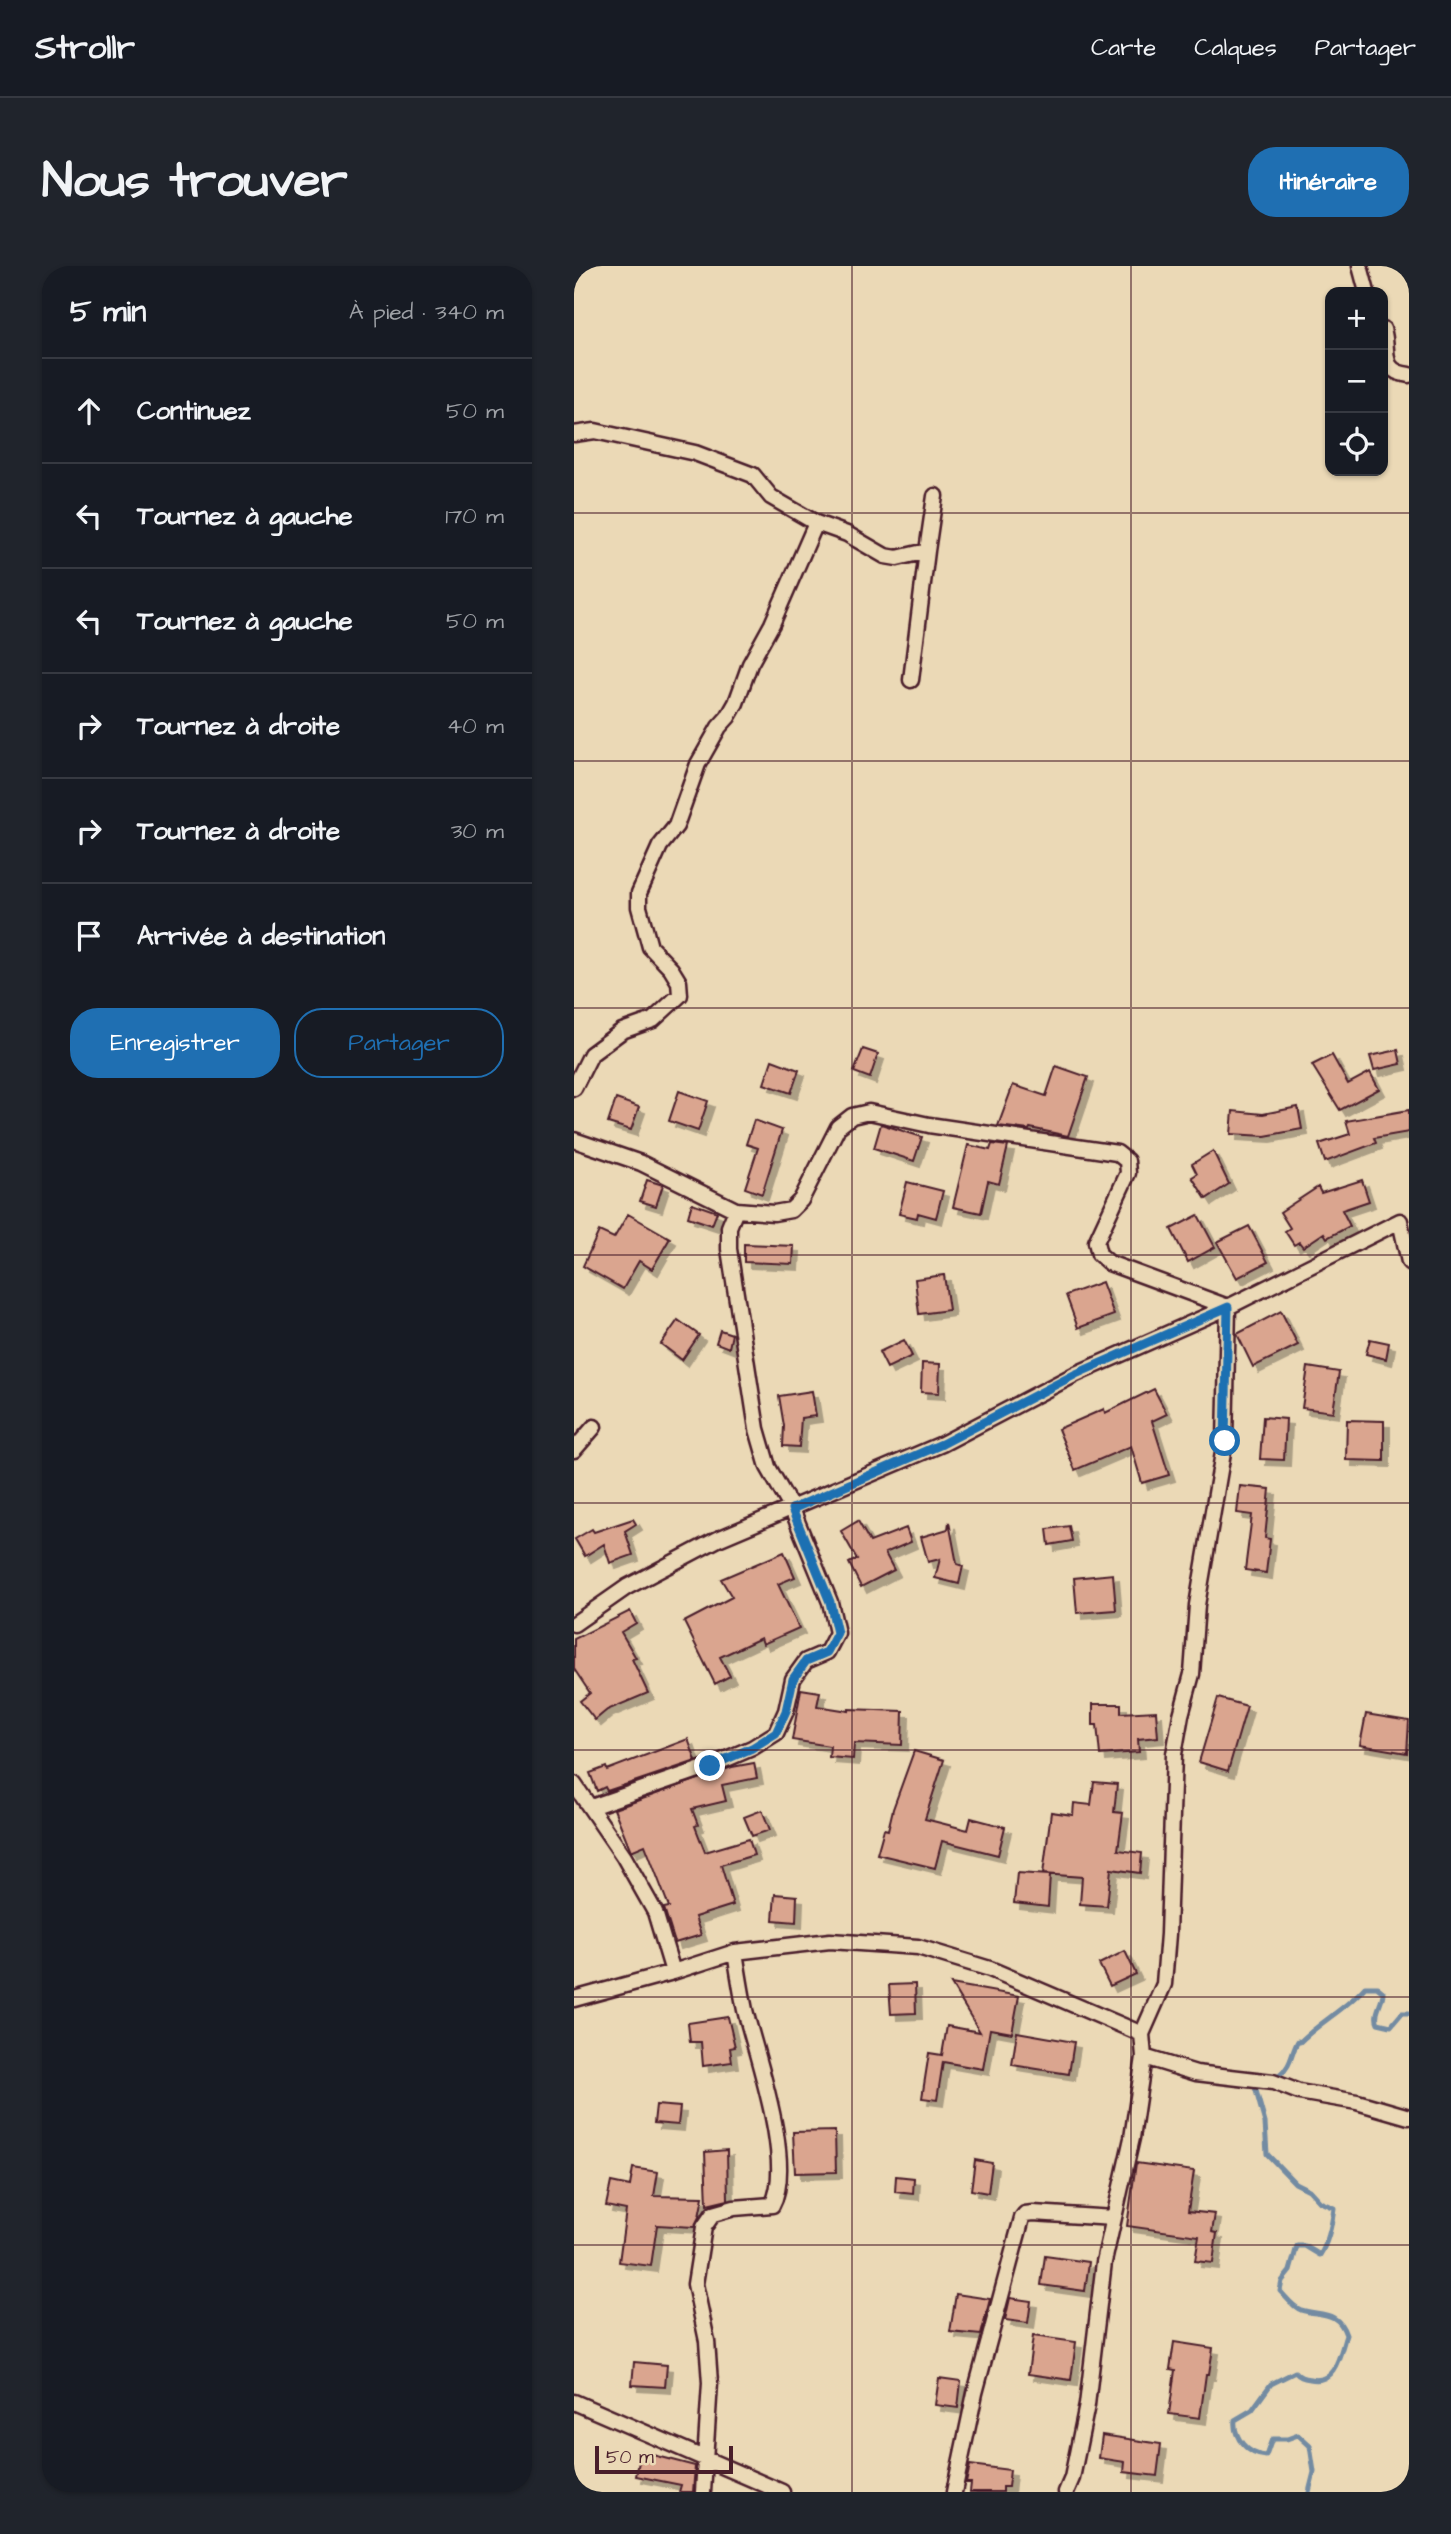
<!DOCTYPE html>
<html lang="fr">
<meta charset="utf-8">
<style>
:root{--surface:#171b24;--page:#20242c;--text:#f1f3f6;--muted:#9ea1a6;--line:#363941;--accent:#1f6fb2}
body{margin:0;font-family:"Architects Daughter",sans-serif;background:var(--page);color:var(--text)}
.controls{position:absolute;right:21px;top:21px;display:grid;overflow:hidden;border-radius:14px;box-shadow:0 2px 5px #0004}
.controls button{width:63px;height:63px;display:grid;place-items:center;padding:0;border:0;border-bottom:2px solid var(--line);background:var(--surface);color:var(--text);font:35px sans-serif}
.scale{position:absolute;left:21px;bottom:18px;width:138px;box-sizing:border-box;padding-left:7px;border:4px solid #4a1f2b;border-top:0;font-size:19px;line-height:24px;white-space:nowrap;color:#4a1f2b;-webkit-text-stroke:5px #ebd9b6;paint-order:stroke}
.stop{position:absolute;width:21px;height:21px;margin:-16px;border:5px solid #1f6fb2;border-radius:50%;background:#fff}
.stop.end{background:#1f6fb2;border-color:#fff;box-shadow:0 2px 7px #0008}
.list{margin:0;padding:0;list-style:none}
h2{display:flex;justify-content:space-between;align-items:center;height:91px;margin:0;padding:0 28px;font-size:30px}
h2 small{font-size:23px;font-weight:400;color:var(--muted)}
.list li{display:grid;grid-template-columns:46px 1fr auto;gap:21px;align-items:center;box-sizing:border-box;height:105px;padding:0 28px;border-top:2px solid var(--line)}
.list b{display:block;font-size:26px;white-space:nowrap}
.list em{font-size:23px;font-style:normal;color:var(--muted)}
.actions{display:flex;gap:14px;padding:21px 28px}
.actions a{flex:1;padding:16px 0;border:2px solid var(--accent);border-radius:28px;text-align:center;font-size:24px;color:var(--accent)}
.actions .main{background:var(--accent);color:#fff}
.icon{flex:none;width:38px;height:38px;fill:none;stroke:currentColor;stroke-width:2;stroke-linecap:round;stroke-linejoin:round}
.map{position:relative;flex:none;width:835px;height:2226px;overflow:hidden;border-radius:28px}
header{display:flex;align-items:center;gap:42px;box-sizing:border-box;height:98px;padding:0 35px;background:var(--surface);border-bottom:2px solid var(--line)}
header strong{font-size:33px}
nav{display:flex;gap:38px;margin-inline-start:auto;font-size:24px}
.intro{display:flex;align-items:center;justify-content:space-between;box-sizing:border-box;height:168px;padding:0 42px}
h1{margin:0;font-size:49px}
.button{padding:18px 32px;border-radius:28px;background:var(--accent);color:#fff;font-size:24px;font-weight:700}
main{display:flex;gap:42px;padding:0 42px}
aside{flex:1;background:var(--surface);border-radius:28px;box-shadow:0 2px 5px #0004}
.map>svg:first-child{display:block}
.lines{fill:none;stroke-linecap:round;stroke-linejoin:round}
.stream{stroke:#738ba2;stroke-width:5}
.building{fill:#daa58f;stroke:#4a1f2b;stroke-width:2;filter:url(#shadow)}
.minor-casing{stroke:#4a1f2b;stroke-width:19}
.minor{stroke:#ebd9b6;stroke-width:14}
.route{stroke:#1f6fb2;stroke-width:9}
.grid{fill:none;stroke:#4a1f2b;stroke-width:2;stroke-opacity:0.55}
</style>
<header>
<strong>Strollr</strong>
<nav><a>Carte</a><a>Calques</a><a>Partager</a></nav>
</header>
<div class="intro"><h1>Nous trouver</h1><a class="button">Itinéraire</a></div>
<main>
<aside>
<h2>5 min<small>À pied · 340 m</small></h2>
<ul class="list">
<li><svg class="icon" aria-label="ahead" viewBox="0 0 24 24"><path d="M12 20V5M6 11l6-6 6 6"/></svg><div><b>Continuez</b></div><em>50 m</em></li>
<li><svg class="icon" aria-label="left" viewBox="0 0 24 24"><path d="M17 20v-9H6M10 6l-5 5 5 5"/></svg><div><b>Tournez à gauche</b></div><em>170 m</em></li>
<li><svg class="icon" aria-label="left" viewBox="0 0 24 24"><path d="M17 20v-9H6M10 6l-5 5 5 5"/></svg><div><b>Tournez à gauche</b></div><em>50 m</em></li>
<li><svg class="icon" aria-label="right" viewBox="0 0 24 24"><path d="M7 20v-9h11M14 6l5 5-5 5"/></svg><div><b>Tournez à droite</b></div><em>40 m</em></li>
<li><svg class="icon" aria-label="right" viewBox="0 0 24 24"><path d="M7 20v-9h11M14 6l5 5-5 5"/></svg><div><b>Tournez à droite</b></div><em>30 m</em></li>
<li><svg class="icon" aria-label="arrive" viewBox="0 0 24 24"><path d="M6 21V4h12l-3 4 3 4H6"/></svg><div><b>Arrivée à destination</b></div></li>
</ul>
<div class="actions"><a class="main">Enregistrer</a><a>Partager</a></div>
</aside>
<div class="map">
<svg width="835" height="2226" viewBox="0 0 835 2226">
<defs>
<filter id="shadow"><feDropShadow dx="6" dy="6" stdDeviation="0" flood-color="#0004"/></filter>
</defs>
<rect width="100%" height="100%" fill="#ebd9b6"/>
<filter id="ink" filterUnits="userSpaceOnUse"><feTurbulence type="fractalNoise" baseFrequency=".0143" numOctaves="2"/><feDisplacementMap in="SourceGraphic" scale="14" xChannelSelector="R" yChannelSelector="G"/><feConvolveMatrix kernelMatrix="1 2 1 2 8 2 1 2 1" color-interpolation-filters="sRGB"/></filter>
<g filter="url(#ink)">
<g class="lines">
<path class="stream" d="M 699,1810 L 705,1810 C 718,1800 717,1787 724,1775 L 726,1776 C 747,1755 772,1743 791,1721 L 803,1721 L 809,1726 C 809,1737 799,1748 804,1757 L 817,1760 L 828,1747 L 835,1747
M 684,1815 L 681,1821 L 691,1857 L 693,1888 L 721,1917 L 735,1924 L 746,1936 L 760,1942 C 758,1958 755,1975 746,1989 L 731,1980 L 723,1980 L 716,2005 L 708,2015 L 706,2025 C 712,2031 719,2041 727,2044 C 746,2050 764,2044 772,2069 C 766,2087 762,2119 736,2113 C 729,2112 725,2111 721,2106 L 697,2118 L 678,2144 L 661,2154 C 659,2172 674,2189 692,2190 L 698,2173 L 713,2173 L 724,2169 L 736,2180 L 740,2206 L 735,2226"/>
</g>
<path class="building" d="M 289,783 L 304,788 L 296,812 L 280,806 Z
M 824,784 L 827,798 L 800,804 L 796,790 Z
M 758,789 L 774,818 L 796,806 L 805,823 L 766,844 L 738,799 Z
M 198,794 L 225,804 L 217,827 L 190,818 Z
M 482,800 L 514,811 L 494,870 L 456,862 L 455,864 L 424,860 L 439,819 L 472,830 Z
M 105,825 L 134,835 L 124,865 L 95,855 Z
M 42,833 L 65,841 L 57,864 L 34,857 Z
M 724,841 L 728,863 L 691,870 L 657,868 L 659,845 L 689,848 Z
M 835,844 L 835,866 L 800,872 L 802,877 L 751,896 L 745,878 L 776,868 L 772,855 Z
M 180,854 L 208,864 L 188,928 L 171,922 L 184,882 L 172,878 Z
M 307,858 L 348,871 L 340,895 L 300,882 Z
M 418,878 L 434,880 L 425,918 L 414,915 L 407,947 L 379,941 L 394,879 L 416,884 Z
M 639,885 L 655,918 L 632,933 L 618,911 L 623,908 L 618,898 Z
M 73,914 L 89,919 L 82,940 L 66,935 Z
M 788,914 L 795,935 L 768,944 L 776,960 L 753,972 L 750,967 L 729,981 L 725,976 L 720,979 L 711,965 L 716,962 L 706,946 L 744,921 L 747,927 Z
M 333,916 L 369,925 L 362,952 L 344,947 L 343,952 L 325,948 Z
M 118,937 L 143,946 L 138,959 L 114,951 Z
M 54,948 L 96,972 L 78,1003 L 65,995 L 49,1023 L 9,1000 L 25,965 L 40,972 Z
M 624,949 L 641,981 L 614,996 L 597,963 Z
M 675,960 L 694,996 L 663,1012 L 643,976 Z
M 170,978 L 220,980 L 219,998 L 170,996 Z
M 370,1009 L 375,1044 L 345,1048 L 341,1013 Z
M 528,1016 L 540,1049 L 504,1062 L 492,1029 Z
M 707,1045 L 724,1079 L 679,1101 L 663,1068 Z
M 104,1054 L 125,1069 L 108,1094 L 87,1078 Z
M 146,1064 L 158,1068 L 155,1082 L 142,1077 Z
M 796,1073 L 815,1077 L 812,1093 L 792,1088 Z
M 330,1074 L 338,1090 L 313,1102 L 305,1086 Z
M 348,1097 L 366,1098 L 365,1127 L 347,1126 Z
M 734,1101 L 765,1106 L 759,1146 L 728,1142 Z
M 580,1123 L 593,1148 L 578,1155 L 595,1209 L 568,1217 L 557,1180 L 501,1204 L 484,1163 L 530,1143 L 531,1147 Z
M 238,1125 L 242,1150 L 227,1152 L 225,1181 L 209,1180 L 210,1160 L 205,1130 Z
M 689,1151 L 712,1153 L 710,1194 L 686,1193 Z
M 773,1154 L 810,1155 L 810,1195 L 772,1194 Z
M 666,1220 L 696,1223 L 691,1272 L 696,1273 L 692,1307 L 671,1304 L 678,1249 L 663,1247 Z
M 59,1253 L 62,1258 L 51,1265 L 59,1289 L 36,1297 L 30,1278 L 11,1290 L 1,1273 L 18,1263 L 20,1266 Z
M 284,1255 L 296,1276 L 332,1262 L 337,1276 L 311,1287 L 320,1304 L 287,1321 L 275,1297 L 283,1293 L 267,1265 Z
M 375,1256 L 383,1298 L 389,1300 L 385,1318 L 361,1312 L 366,1293 L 354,1296 L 347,1271 L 374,1263 Z
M 495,1260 L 498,1275 L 475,1279 L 473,1263 Z
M 210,1286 L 221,1311 L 204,1318 L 225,1362 L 189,1378 L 187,1372 L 146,1391 L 156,1410 L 141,1418 L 110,1356 L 158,1331 L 147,1313 Z
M 539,1308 L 542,1344 L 503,1347 L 500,1312 Z
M 56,1345 L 62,1357 L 47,1366 L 62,1392 L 58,1393 L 74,1427 L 33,1444 L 21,1454 L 6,1435 L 16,1427 L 0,1403 L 0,1373 Z
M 227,1423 L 246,1426 L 243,1440 L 275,1445 L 275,1443 L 329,1445 L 328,1479 L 280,1477 L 279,1493 L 255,1491 L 256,1480 L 218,1474 Z
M 644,1432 L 673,1440 L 654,1505 L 625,1496 Z
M 519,1438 L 547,1438 L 547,1447 L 582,1445 L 584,1471 L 564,1473 L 565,1486 L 526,1489 L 523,1459 L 519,1459 Z
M 792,1448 L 835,1455 L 833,1487 L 786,1479 Z
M 114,1473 L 122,1495 L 33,1525 L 31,1521 L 23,1525 L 16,1507 L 32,1501 L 33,1504 Z
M 340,1485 L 370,1494 L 351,1553 L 394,1564 L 397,1552 L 431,1561 L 424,1589 L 368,1575 L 361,1602 L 303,1588 L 310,1563 L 314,1564 L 319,1543 Z
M 180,1497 L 183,1512 L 148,1519 L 152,1535 L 118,1543 L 124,1559 L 121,1560 L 131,1586 L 175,1573 L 180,1589 L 147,1599 L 159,1639 L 121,1651 L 127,1669 L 101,1677 L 90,1642 L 95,1641 L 71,1579 L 57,1585 L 40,1543 L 158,1501 Z
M 520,1516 L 543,1518 L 540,1546 L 549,1547 L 544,1584 L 568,1587 L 566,1607 L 537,1603 L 533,1640 L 506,1638 L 508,1611 L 469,1608 L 477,1546 L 499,1549 L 500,1537 L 517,1539 Z
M 188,1544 L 196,1564 L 178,1570 L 170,1551 Z
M 443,1607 L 476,1609 L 474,1641 L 440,1637 Z
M 201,1628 L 223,1630 L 222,1656 L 199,1654 Z
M 551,1685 L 562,1708 L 536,1720 L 525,1698 Z
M 341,1718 L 342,1747 L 317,1748 L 315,1719 Z
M 377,1718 L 445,1730 L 438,1767 L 416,1763 L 409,1803 L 369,1796 L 363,1834 L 348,1832 L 355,1787 L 368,1789 L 373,1760 L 406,1766 Z
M 154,1751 L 161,1781 L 156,1782 L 158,1796 L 129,1800 L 127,1776 L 116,1776 L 114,1757 Z
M 443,1766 L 500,1776 L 495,1808 L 438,1799 Z
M 82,1839 L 106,1841 L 104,1859 L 80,1857 Z
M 261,1865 L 262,1906 L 221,1907 L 219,1866 Z
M 153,1884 L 154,1934 L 133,1939 L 131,1886 Z
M 401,1894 L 418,1897 L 414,1927 L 397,1924 Z
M 562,1897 L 620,1905 L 614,1945 L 641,1948 L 638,1966 L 643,1967 L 639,1997 L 621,1995 L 625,1970 L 553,1960 Z
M 59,1902 L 84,1906 L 80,1930 L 129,1931 L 125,1951 L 120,1961 L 83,1959 L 77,2000 L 45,1996 L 52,1944 L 32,1940 L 37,1916 L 56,1920 Z
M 322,1910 L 340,1912 L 339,1928 L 321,1926 Z
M 471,1990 L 515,1996 L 511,2025 L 467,2019 Z
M 382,2028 L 416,2033 L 407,2069 L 376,2066 Z
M 436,2032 L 457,2035 L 454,2057 L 431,2054 Z
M 459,2070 L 502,2076 L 497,2114 L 454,2108 Z
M 600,2076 L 639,2082 L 635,2108 L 632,2108 L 626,2152 L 595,2148 L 601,2104 L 596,2103 Z
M 60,2096 L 93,2099 L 91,2121 L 58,2119 Z
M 365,2112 L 387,2115 L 384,2142 L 361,2139 Z
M 528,2169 L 587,2178 L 583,2210 L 550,2206 L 551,2196 L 525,2192 Z
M 67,2186 L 121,2200 L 119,2226 L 105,2226 L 107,2219 L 62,2210 Z
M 396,2199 L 436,2204 L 434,2221 L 429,2221 L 429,2226 L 396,2226 L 397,2217 L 392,2217 Z"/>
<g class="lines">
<defs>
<path id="minor" d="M 786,0 L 793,26
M 809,63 C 816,85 804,105 835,109
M 0,168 L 21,165 L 121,187 L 179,209 L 197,231 L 242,257
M 353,285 L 361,230
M 0,822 L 17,788 L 48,765 L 79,754 L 106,729 L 105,716 L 97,703 L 76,681 L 65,641 L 65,627 L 86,580 L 102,560 L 124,498 L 145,461 L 154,451 L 162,437 L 176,398 L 198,358 L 242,257 L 273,268 L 311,290 L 323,292 L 353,285 L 337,414
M 0,874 L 67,897 L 162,944 L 155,961 L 155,983 L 183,1163 L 194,1201 L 218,1243 L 256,1336 L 263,1367 L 253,1386 L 232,1395 L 219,1413 L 212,1445 L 202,1467 L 178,1482 L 136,1500 L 17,1541
M 162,944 L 200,947 L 217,944 L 227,934 L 264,861 L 278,850 L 295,846 L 355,859 L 543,887 L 553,895 L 554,907 L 522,976 L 525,988 L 535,997 L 654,1041 L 826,955 L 835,996
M 0,1184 L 20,1161
M 0,1358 L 53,1321 L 144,1273 L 368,1178 L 502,1108 L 654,1041 L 651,1175 L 623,1339 L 618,1408 L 607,1449 L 600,1488 L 594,1668 L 590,1718 L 568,1768 L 570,1791 L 558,1872 L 530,1996 L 513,2139 L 498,2212 L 492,2226
M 0,1518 L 50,1591 L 81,1646 L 99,1706
M 0,1733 L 99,1706 L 161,1686 L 256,1675 L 344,1681 L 416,1703 L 568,1768
M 570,1791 L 622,1807 L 699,1816 L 725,1826 L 783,1836 L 835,1851
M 0,2136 L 208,2226
M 129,2226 L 136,2117 L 133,2075 L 121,2018 L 130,1961 L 139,1948 L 160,1942 L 198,1939 C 221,1898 182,1789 171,1744 C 167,1725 164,1705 161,1686
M 380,2226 L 401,2127 L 448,1952 L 451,1948 L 459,1947 L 540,1952"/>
</defs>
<use href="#minor" class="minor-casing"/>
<use href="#minor" class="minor"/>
</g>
</g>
<g class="lines" filter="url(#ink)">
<path class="route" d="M 136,1500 L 178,1482 L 202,1467 L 212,1445 L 219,1413 L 232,1395 L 253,1386 L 263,1367 L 256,1336 L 218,1243 L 368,1178 L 502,1108 L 654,1041 L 651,1175"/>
</g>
<path class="grid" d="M 278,0 L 278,2226M 557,0 L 557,2226M 0,247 L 835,247M 0,495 L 835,495M 0,742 L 835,742M 0,989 L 835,989M 0,1237 L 835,1237M 0,1484 L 835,1484M 0,1731 L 835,1731M 0,1979 L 835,1979"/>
</svg>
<div class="controls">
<button>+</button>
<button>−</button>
<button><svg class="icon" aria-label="locate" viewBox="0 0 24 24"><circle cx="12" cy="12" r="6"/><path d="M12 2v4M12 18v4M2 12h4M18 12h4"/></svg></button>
</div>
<div class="scale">50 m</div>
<div class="stop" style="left:651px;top:1175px"></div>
<div class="stop end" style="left:136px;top:1500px"></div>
</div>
</main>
